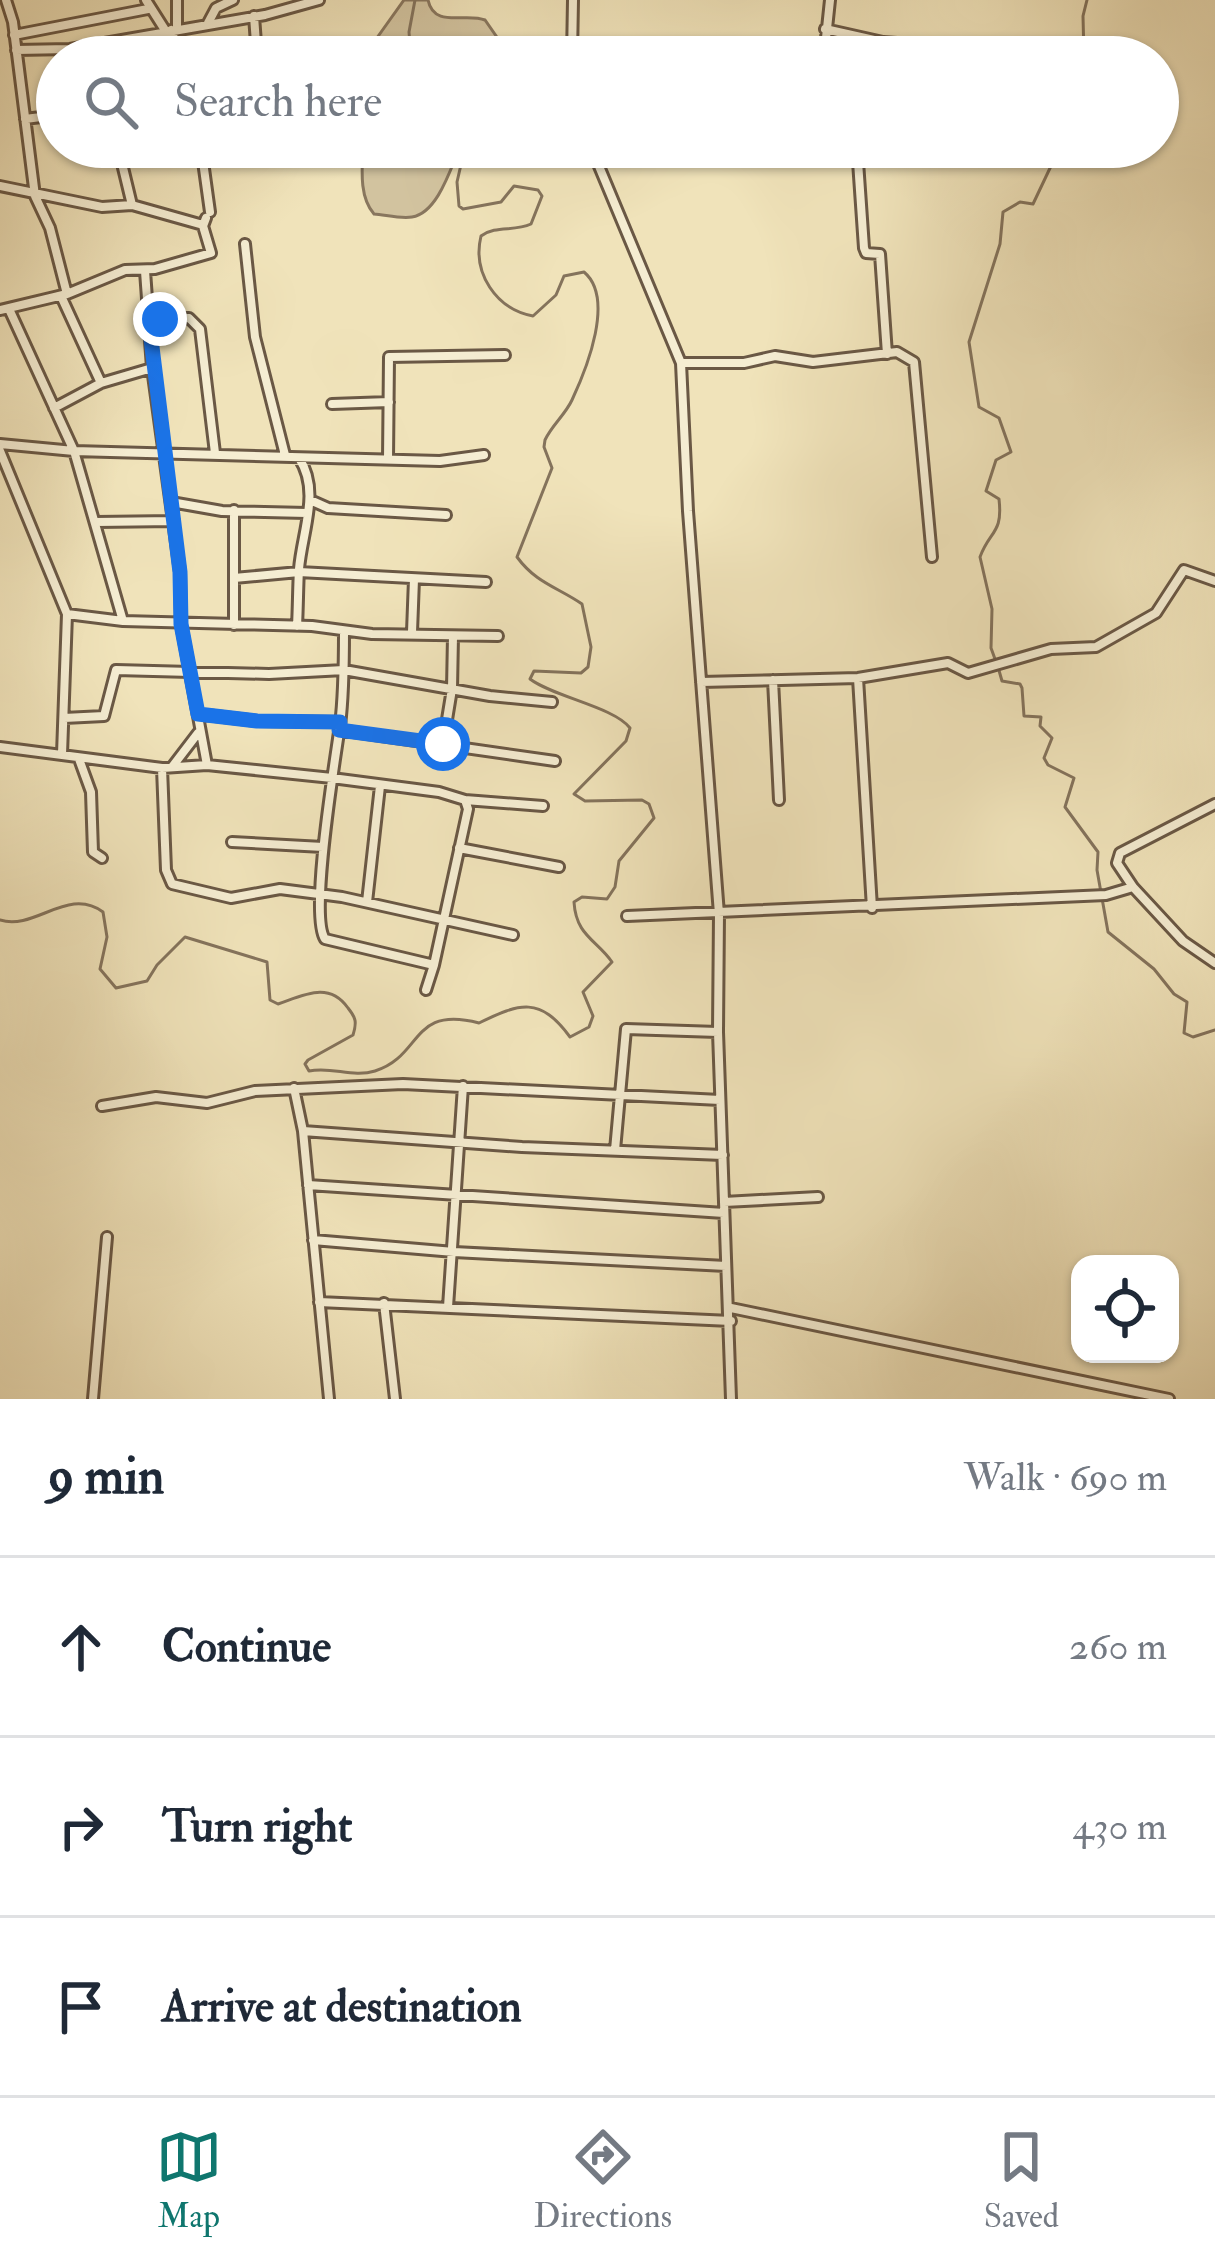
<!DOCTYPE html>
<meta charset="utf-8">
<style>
:root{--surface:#fff;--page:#f2f2f3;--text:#1f2937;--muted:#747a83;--line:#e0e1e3;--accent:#0f766e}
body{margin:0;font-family:"IM FELL Double Pica",serif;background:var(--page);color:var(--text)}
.controls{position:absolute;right:36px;bottom:36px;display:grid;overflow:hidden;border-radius:24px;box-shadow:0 3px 9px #0004}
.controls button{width:108px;height:108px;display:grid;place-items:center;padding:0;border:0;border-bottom:3px solid var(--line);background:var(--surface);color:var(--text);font:60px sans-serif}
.stop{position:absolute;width:36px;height:36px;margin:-27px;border:9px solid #1a73e8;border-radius:50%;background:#fff}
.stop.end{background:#1a73e8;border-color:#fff;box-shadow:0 3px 12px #0008}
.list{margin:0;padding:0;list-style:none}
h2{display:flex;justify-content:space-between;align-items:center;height:156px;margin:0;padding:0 48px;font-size:51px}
h2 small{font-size:39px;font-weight:400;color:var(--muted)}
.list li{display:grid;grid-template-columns:78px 1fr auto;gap:36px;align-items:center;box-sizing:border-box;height:180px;padding:0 48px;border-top:3px solid var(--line)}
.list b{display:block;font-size:45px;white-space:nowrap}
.list em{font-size:39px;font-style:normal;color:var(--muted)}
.icon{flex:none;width:66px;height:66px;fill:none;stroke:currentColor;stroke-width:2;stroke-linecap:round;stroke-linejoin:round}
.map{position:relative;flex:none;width:1215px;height:1399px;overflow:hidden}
.search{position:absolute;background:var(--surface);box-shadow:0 3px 9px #0004;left:36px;right:36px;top:36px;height:132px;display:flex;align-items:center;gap:30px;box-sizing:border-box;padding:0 42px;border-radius:66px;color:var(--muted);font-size:45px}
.sheet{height:696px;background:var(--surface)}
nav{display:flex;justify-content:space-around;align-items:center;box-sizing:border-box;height:168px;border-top:3px solid var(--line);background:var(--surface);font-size:33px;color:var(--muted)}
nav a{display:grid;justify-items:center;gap:6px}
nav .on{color:var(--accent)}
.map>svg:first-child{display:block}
.green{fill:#d2c39f;stroke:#88765e;stroke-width:3}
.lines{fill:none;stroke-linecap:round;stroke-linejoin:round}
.stream{stroke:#84735c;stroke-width:3}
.minor-casing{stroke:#6a5845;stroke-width:14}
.minor{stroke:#f5edd2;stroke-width:8}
.route{stroke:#1a73e8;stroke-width:15}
</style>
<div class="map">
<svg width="1215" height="1399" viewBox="0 0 1215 1399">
<rect width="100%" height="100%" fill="#f0e3ba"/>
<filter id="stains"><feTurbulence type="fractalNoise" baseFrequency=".00167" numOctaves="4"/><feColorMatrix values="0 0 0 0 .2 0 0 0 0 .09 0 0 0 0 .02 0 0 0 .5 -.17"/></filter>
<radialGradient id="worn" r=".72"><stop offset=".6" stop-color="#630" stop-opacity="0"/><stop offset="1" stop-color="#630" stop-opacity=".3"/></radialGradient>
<path class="green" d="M 404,0 L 428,0 C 434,29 466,12 485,20 L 501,43 L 498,57 L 397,57 L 374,42 Z
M 363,147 L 460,147 C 451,167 438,213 412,217 C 401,219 386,215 374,214 C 359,197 362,169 363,147 Z"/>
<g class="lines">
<path class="stream" d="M 411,57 L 409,32 L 415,0
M 448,57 L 459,42 L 480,38 L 488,42 L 492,57
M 1084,57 L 1083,16 L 1087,0
M 995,659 L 991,648 L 992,609 L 980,557 C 990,530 1003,534 999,499 L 986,491 L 996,460 L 1011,452 L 999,418 L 979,407 L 969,342 L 1000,244 L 1003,212 L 1020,202 L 1033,204 L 1060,147
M 998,667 L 1002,681 L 1020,684 L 1022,688 L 1024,716 L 1041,717 L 1040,726 L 1052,738 L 1044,758 L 1048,765 L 1074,778 L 1065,807 L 1098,852 L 1097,870 L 1108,932 L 1154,969 L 1174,994 L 1187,1002 L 1184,1033 L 1193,1037 L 1215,1030
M 0,920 C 35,931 68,886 103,912 L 107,937 L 100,969 L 116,988 L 147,981 L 157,965 L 185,937 L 267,962 L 270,1000 L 278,1004 C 304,995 329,981 348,1008 C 356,1018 357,1022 353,1035 L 308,1060 L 305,1064 L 309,1071 C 332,1066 352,1078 375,1071 C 423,1056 410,1005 479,1023 C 520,1003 540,996 570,1037 L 589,1027 L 593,1016 L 583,992 L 612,962 C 597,940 576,936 574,902 L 582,897 L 607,899 L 615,887 L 619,861 L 654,818 L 649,804 L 642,800 L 585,801 L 574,794 L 626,741 L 630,728 C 614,707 554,697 530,679 L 534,671 L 581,673 L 588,667 L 591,647 L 582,604 C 557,587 536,583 517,557 L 552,468 L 544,447 L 545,440 C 552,425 565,415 572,400 C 587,368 615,298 584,272 L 564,276 L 556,295 L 533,316 C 496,309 472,273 481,236 C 496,225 514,232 531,224 L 542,196 L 538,190 L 514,186 L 501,202 L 463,209 L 459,206 L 457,182 L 465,147"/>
<defs>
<path id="minor" d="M 6,0 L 13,22 L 35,196 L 50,228 L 67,294
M 146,0 L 165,30
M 177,0 L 177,28
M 254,16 L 257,57
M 208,23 L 216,8 L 233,0
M 825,29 L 883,42 L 953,47
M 171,30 L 181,57
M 14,35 L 148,9
M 16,50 L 70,49 L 265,15 L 319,0
M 572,57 L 573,0
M 824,57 L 830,0
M 25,119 L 57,115
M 118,147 L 132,205
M 201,147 L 210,212
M 591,147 L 681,363 L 688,511 L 719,914 L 718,1032 L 731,1399
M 857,147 L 864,248 L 866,253 L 880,254 L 887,354
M 0,186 L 102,207 L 132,205 L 203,225
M 245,244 L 255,337 L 285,455
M 145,271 L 152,368 L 180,572 L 181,624 L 207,765
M 61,296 L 101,383
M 9,309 L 74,451 L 123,621
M 0,310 L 67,294 L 125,270 L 155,269 L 211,253 L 203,226 L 206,218
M 148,315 L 160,319 L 189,318 L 200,329 L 215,453
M 681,363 L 744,363 L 775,356 L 813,362 L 897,352 L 914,362 L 932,557
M 332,404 L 389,402
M 54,408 L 101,383 L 152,368
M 0,444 L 74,451 L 440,461 L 484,455
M 0,451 L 67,614 L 62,754
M 388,459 L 389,357 L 505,355
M 310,500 L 328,508 L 446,515
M 171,502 L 222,511 L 307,513
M 96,522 L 174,521
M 234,578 L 299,572 L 486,582
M 67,614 L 123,621 L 312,626 L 372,634 L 498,636
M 234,625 L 234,510
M 297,626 C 298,607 298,588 299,569 C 302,532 321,491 299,458
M 344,631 C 344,662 344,694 340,725 C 335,762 309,915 325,939 L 434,965 L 468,809 L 465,800
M 412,632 L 414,579
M 858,678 L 872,908
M 773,680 L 779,800
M 701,682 L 858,678 L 948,663 L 968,673 L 1051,649 L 1096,647 L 1156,613 L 1184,570 L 1215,581
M 198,714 L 257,721 L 340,722
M 64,718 L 104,716 L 116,670 L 269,674 L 344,670 L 490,696 L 552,702
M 339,730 L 555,761
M 443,744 L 452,689 L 453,636
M 0,747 L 162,768 L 207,765 L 332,778 L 439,792 L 465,800 L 543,806
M 79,759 L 91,792 L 93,852 L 102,858
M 172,767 L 198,733
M 162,768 L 166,870 L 172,884 L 231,898 L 280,889 L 342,897 L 513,935
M 232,842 L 323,847
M 459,848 L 559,867
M 1133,887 L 1183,941 L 1215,963
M 367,902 L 380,786
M 627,916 L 1106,895 L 1133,887 L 1117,863 L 1120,853 L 1215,804
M 426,990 L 434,965
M 294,1088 L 303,1131 L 329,1399
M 102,1106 L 156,1097 L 207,1103 L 255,1091 L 403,1084 L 720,1100
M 303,1131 L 522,1147 L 723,1155
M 615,1150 L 626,1029 L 718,1032
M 308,1185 L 724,1213
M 724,1202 L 818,1197
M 313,1240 L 454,1252 L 726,1266
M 319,1302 L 731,1321
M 384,1303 L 395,1399
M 448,1307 L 463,1086
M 731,1308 L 1169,1399
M 93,1399 L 107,1237"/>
</defs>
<use href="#minor" class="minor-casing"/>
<use href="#minor" class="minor"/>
</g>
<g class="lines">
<path class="route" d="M 160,319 L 148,315 L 180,572 L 181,624 L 198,714 L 257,721 L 340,722 L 339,730 L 443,744"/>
</g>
<rect width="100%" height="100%" filter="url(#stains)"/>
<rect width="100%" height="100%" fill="url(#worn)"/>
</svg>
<div class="controls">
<button><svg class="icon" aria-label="locate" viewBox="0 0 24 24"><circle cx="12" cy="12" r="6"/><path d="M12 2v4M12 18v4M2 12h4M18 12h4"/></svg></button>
</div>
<div class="stop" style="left:443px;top:744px"></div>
<div class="stop end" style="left:160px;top:319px"></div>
<div class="search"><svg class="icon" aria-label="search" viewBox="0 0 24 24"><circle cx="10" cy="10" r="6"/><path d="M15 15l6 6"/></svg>Search here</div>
</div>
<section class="sheet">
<h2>9 min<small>Walk · 690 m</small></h2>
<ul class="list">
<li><svg class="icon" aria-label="ahead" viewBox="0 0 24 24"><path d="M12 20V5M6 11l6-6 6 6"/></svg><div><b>Continue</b></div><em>260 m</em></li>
<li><svg class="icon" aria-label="right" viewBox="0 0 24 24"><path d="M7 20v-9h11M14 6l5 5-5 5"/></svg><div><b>Turn right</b></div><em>430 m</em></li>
<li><svg class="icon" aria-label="arrive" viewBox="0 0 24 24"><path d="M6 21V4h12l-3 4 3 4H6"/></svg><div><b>Arrive at destination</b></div></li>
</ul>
</section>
<nav>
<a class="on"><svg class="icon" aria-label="map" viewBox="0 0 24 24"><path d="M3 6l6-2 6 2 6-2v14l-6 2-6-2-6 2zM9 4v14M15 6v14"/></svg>Map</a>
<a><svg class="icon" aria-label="directions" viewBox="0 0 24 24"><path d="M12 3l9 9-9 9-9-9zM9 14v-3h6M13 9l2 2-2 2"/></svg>Directions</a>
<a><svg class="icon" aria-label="saved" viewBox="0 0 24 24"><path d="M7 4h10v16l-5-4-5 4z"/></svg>Saved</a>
</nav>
